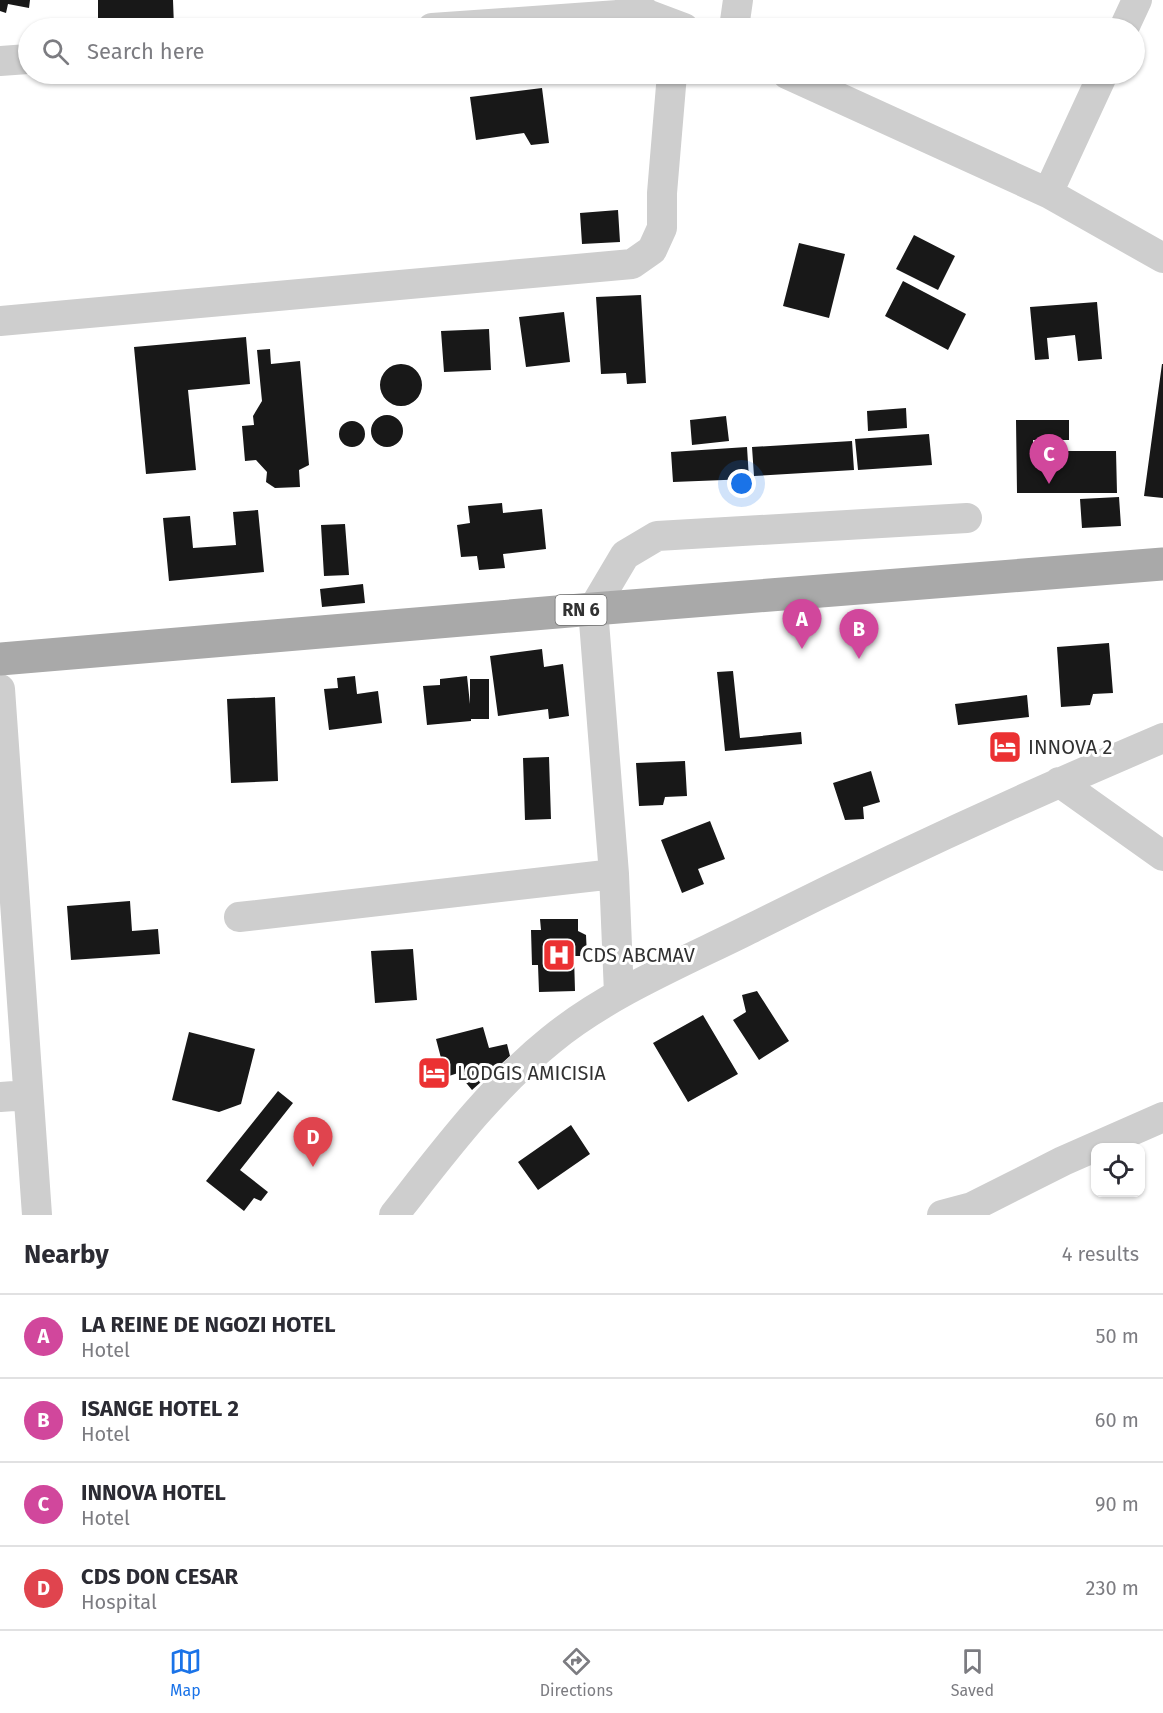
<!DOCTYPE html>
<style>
:root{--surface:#fff;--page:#f7f7f7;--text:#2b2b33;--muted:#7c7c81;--line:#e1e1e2;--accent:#1a73e8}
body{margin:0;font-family:"Fira Sans",sans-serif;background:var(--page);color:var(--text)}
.controls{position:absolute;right:18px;bottom:18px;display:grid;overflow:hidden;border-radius:12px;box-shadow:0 2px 4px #0004}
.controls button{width:54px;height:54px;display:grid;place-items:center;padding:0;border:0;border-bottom:2px solid var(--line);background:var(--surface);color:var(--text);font:30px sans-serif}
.you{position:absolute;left:742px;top:484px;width:21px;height:21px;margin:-15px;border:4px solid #fff;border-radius:50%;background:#1a73e8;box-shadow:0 0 0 9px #1a73e833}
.badge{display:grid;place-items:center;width:39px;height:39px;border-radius:50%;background:var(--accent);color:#fff;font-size:20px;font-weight:700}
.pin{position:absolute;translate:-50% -50px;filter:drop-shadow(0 2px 3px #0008)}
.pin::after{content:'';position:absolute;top:32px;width:21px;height:18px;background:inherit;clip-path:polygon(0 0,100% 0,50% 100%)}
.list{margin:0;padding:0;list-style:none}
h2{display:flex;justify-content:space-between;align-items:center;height:78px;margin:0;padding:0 24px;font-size:26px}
h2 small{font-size:20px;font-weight:400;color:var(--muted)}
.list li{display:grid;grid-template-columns:39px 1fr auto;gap:18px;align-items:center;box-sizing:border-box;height:84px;padding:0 24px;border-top:2px solid var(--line)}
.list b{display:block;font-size:22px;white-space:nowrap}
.list p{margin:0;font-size:20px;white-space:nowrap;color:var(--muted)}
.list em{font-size:20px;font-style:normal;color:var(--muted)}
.icon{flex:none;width:33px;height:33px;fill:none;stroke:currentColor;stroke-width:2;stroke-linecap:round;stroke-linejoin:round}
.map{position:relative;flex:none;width:1163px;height:1215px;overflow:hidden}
.search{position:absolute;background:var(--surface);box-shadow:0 2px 4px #0004;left:18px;right:18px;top:18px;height:66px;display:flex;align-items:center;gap:15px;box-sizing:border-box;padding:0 21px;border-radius:33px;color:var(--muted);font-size:22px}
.sheet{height:414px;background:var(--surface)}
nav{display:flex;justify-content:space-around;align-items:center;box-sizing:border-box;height:84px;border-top:2px solid var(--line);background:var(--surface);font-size:16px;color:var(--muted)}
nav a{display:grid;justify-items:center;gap:3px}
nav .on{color:var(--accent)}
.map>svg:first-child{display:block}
.building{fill:#181818}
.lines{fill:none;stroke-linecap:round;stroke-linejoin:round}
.minor{stroke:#cecece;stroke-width:30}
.major{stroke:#a9a9a9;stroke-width:33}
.labels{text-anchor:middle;stroke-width:6;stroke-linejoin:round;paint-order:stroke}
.shield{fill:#fff;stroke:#6f6f6f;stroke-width:1.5}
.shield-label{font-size:18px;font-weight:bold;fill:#313131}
.poi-label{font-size:20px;fill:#313131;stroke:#fff;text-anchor:start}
</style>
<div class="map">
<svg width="1163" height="1215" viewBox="0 0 1163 1215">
<rect width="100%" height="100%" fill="#fff"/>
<path class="building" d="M 0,0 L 30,0 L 29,8 L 8,4 L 6,13 L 0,11 Z
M 98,0 L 173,0 L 174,27 L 98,28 Z
M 542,88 L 549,143 L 531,145 L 524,133 L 476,140 L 470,97 Z
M 618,210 L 620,242 L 582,244 L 580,213 Z
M 914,235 L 955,256 L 938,290 L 896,269 Z
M 799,243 L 845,254 L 829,318 L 783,306 Z
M 903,281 L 966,314 L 948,350 L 885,316 Z
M 641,295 L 646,383 L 627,384 L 626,373 L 601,374 L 596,297 Z
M 1097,302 L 1102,359 L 1078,361 L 1075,335 L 1047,338 L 1049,359 L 1035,360 L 1030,307 Z
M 564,312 L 570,362 L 526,367 L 519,317 Z
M 489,329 L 491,370 L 444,372 L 441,331 Z
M 246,337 L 250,384 L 188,390 L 196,470 L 146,474 L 134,347 Z
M 270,349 L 271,364 L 300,361 L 309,465 L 299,470 L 300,487 L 275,488 L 266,482 L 267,472 L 256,460 L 245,461 L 242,426 L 254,425 L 253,416 L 262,401 L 257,350 Z
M 1162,364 L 1163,364 L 1163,498 L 1144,496 Z
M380 385a21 21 0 1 1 42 0a21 21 0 1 1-42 0Z
M 906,408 L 907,428 L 868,431 L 867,411 Z
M371 431a16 16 0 1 1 32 0a16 16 0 1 1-32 0Z
M 726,416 L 729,441 L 692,445 L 690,420 Z
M 1016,420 L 1069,420 L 1069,440 L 1033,440 L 1033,451 L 1116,451 L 1117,493 L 1017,493 Z
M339 434a13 13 0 1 1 26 0a13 13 0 1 1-26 0Z
M 929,434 L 932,465 L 858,470 L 855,439 Z
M 852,441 L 854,470 L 754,476 L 752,447 Z
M 747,447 L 749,479 L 673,482 L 671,452 Z
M 1119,497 L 1121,526 L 1082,528 L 1080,499 Z
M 502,503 L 503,513 L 542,509 L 546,549 L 503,554 L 505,568 L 479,570 L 477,556 L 461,557 L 457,525 L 470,523 L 468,506 Z
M 258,510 L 264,572 L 169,581 L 163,518 L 190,516 L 193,548 L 236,545 L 233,512 Z
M 345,524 L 349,575 L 324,576 L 321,525 Z
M 363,584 L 365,603 L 322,607 L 320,589 Z
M 1109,643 L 1113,693 L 1093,694 L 1090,705 L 1061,707 L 1057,647 Z
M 542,649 L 544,667 L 563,664 L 569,716 L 549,719 L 548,709 L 498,716 L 490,656 Z
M 733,671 L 740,738 L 801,732 L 802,744 L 725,751 L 717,672 Z
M 355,676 L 357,694 L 378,691 L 382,723 L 329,730 L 324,689 L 338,688 L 337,678 Z
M 467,676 L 470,704 L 470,679 L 489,679 L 489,719 L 471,719 L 471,721 L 427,725 L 423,686 L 440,685 L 440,679 Z
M 1027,695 L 1029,717 L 958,725 L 955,704 Z
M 275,697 L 278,781 L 231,783 L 227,699 Z
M 549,757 L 551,819 L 525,820 L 523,758 Z
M 685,761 L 687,796 L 665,797 L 663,805 L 639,806 L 636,763 Z
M 871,771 L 880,802 L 863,807 L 864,819 L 845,820 L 833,783 Z
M 710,821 L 725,859 L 698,869 L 704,884 L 682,893 L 661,840 Z
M 130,901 L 132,931 L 158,929 L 160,954 L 71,960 L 67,906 Z
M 540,919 L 578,919 L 578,931 L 586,935 L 587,956 L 574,956 L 575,991 L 539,992 L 538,965 L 532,965 L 531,930 L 541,930 Z
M 413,949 L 417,1000 L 375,1003 L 371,951 Z
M 757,991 L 789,1041 L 759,1060 L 733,1020 L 746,1012 L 742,995 Z
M 703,1015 L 738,1074 L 688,1102 L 653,1043 Z
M 483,1027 L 489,1048 L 507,1044 L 510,1056 L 472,1090 L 458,1073 L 446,1077 L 436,1039 Z
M 189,1032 L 255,1049 L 241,1104 L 219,1112 L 172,1100 Z
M 278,1091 L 293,1103 L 240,1170 L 268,1192 L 261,1201 L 254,1198 L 244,1211 L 206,1181 Z
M 571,1125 L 590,1154 L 538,1190 L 518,1162 Z"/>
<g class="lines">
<path class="minor" d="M 628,7 L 684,28
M 432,28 L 646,13
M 734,28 L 738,0
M 1124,28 L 1137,0
M 0,61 L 28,59
M 787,74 L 1048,193 L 1163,258
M 1048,193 L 1103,74
M 0,321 L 632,264 L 652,250 L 662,228 L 662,193 L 672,74
M 0,689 L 37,1215
M 1059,782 L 1163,856
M 239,917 L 614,874
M 619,994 L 614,874 L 593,609 L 625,555 L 657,536 L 967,518
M 0,1097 L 28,1095
M 394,1215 C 442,1154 490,1089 551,1040 C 608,993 686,961 752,928 C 887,860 1024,797 1163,738
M 942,1215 L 972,1207 L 1063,1161 L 1163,1117"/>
<path class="major" d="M 0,659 L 593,609 L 1163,564"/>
</g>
<defs>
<symbol id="hotel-square" viewBox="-11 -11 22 22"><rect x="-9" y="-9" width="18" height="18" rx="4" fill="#eb3132" stroke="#fff"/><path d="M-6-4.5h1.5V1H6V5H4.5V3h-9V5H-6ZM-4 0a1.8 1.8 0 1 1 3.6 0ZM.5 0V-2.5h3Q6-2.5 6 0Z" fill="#fff"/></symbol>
<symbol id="hospital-square" viewBox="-11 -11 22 22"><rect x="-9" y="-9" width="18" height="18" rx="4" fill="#eb3132" stroke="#fff"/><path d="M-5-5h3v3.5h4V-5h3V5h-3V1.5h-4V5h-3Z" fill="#fff"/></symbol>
</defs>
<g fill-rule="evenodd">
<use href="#hotel-square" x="986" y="728" width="38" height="38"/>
<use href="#hospital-square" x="540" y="936" width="38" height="38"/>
<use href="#hotel-square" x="415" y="1054" width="38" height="38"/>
</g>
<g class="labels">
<rect class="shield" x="555.5" y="595" width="51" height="30" rx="4.5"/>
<g class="shield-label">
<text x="581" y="616">RN 6</text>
</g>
<g class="poi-label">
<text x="1028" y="754">INNOVA 2</text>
<text x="582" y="962">CDS ABCMAV</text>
<text x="457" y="1080">LODGIS AMICISIA</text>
</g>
</g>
</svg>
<div class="controls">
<button><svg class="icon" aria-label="locate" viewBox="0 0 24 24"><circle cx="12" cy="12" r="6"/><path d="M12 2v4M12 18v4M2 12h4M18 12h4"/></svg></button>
</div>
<div class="you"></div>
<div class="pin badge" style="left:802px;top:649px;background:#d1479c">A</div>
<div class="pin badge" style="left:859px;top:659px;background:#d1479c">B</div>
<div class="pin badge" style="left:1049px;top:484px;background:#d1479c">C</div>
<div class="pin badge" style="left:313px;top:1167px;background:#e0444e">D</div>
<div class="search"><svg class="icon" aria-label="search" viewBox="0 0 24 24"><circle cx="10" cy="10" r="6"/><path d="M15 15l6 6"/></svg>Search here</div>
</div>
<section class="sheet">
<h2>Nearby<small>4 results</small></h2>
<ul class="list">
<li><span class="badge" style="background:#d1479c">A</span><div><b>LA REINE DE NGOZI HOTEL</b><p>Hotel</p></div><em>50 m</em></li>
<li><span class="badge" style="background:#d1479c">B</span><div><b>ISANGE HOTEL 2</b><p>Hotel</p></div><em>60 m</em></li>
<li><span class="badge" style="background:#d1479c">C</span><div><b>INNOVA HOTEL</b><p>Hotel</p></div><em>90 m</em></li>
<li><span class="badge" style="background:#e0444e">D</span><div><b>CDS DON CESAR</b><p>Hospital</p></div><em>230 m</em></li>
</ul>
</section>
<nav>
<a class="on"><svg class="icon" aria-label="map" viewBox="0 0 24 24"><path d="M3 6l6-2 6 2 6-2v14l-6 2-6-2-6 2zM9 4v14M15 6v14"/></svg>Map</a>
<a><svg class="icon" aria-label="directions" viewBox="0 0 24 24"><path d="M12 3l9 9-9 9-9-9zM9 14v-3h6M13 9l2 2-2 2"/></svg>Directions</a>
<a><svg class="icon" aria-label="saved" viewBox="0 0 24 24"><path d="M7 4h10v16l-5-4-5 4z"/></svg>Saved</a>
</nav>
